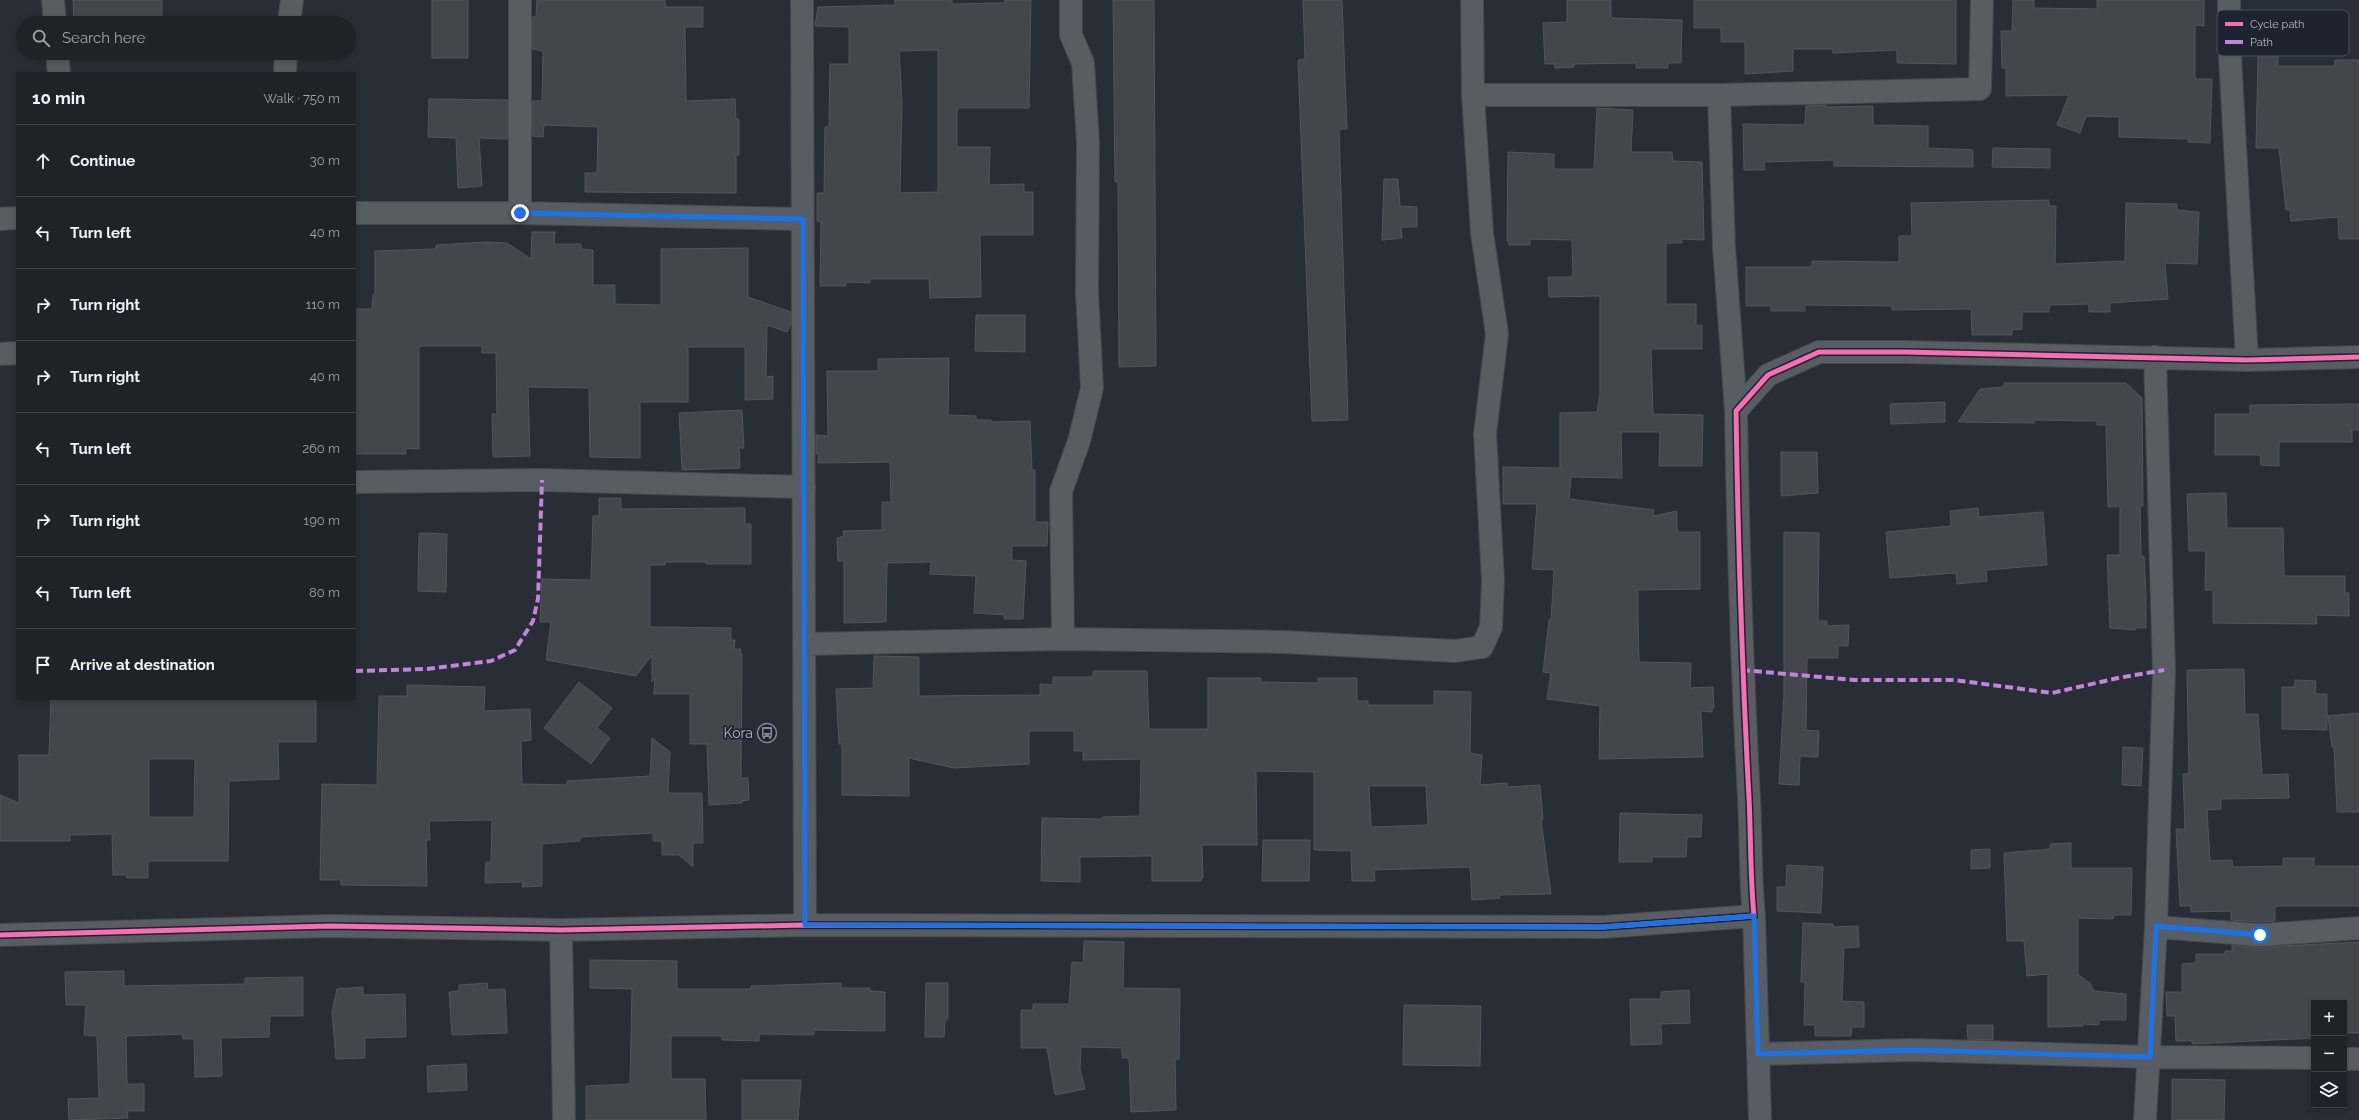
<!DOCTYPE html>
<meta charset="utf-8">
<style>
:root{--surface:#1f2228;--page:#2c2f34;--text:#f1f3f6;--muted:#a1a4a8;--line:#3c3f45}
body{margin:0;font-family:Raleway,sans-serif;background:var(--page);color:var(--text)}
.controls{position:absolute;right:12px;bottom:12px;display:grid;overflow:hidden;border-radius:0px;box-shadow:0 2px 6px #0003}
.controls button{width:36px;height:36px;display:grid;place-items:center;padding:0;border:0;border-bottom:1px solid var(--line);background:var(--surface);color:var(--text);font:20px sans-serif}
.stop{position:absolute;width:12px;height:12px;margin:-9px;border:3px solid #1a73e8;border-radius:50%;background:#fff}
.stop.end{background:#1a73e8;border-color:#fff;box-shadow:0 1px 4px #0008}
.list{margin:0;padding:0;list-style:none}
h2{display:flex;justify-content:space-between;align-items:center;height:52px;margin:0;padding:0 16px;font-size:17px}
h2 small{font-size:13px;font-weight:400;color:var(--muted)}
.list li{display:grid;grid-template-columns:26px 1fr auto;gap:12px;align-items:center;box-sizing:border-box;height:72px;padding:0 16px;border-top:1px solid var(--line)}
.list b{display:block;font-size:15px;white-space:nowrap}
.list em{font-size:13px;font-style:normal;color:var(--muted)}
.icon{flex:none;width:22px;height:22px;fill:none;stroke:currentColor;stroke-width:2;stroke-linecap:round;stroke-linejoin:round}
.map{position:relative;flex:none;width:2359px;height:1120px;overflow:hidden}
.search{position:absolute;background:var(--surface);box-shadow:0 2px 6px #0003;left:16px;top:16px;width:340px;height:44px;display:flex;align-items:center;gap:10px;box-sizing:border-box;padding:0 14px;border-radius:22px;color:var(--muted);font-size:15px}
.panel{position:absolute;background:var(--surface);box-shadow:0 2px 6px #0003;left:16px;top:72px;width:340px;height:628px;border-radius:0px}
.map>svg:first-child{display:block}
.building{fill:#43474d;stroke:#51555d;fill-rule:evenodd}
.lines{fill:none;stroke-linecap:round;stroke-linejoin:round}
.minor-casing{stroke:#45484e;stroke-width:24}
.minor{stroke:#585c63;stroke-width:22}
.quiet{stroke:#c483df;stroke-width:4;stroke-dasharray:8 4;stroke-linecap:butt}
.cycleway-casing{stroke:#1d232f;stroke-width:8}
.cycleway{stroke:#f96db3;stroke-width:5}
.route{stroke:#1a73e8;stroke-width:5}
.labels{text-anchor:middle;stroke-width:3.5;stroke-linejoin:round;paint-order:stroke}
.poi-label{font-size:14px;fill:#b3b9c6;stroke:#1d232f;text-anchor:end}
.key{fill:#1d232f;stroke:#4a505c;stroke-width:1}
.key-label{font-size:11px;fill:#b3b9c6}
</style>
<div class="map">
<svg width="2359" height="1120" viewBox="0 0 2359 1120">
<rect width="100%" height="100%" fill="#292d35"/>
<path class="building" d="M 73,0 L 162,0 L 162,23 L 74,23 Z
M 432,0 L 468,0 L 468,58 L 432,58 Z
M 537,0 L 665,0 L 665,7 L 703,7 L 703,27 L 685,27 L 686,101 L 735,99 L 736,119 L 739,119 L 739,155 L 736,155 L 736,193 L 585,192 L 585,173 L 597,173 L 598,127 L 544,125 L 543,137 L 532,136 L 532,101 L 542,101 L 543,51 L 532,49 L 532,17 L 536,17 Z
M 895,0 L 952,0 L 952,4 L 1005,3 L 1005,0 L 1031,0 L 1029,108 L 957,108 L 957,147 L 990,147 L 989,185 L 1024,184 L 1024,192 L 1033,192 L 1033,235 L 980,235 L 981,297 L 930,298 L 929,279 L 870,279 L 870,283 L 846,282 L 846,286 L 820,286 L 821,222 L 817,221 L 817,193 L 824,193 L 825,127 L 829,127 L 830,64 L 849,64 L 849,27 L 815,26 L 818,7 L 895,5 ZM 938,50 L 938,192 L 900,193 L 902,101 L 899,51 Z
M 1113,0 L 1154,0 L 1156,366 L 1119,367 L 1118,182 L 1115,182 Z
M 1303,0 L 1342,0 L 1347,129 L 1339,129 L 1348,420 L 1312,421 L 1298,60 L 1305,59 Z
M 1567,0 L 1611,0 L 1611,18 L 1682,20 L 1681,63 L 1668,63 L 1668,68 L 1636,68 L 1636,63 L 1574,64 L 1574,67 L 1555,68 L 1555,64 L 1545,64 L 1543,23 L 1567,22 Z
M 1694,0 L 1956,0 L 1956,64 L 1897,63 L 1897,50 L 1833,53 L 1833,49 L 1793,49 L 1793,71 L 1745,74 L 1745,42 L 1721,42 L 1721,28 L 1694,28 Z
M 2013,0 L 2034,0 L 2034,8 L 2097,9 L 2097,0 L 2204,0 L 2204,26 L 2195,25 L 2195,79 L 2212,79 L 2210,143 L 2188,142 L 2188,139 L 2119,137 L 2119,117 L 2086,116 L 2080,133 L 2057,125 L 2069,95 L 2006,96 L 2006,68 L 2002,68 L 2001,31 L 2012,31 Z
M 2258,55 L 2278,56 L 2278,66 L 2335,66 L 2335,60 L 2359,60 L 2359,239 L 2339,239 L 2338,217 L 2291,221 L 2290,210 L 2286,210 L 2279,148 L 2256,148 Z
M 429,99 L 508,100 L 508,139 L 479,138 L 482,186 L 458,188 L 456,138 L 428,137 Z
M 1826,105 L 1826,107 L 1873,106 L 1873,125 L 1928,126 L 1928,148 L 1973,150 L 1973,167 L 1834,166 L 1834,160 L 1764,162 L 1765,170 L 1744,170 L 1743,124 L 1805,125 L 1806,106 Z
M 1597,108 L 1633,110 L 1631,152 L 1672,152 L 1673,161 L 1702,162 L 1704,240 L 1681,239 L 1682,243 L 1666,243 L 1666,304 L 1696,304 L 1696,326 L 1702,325 L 1702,349 L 1651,349 L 1653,414 L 1703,415 L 1702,466 L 1659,466 L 1660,432 L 1621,432 L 1622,478 L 1571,477 L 1569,499 L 1654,510 L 1653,516 L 1677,511 L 1677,532 L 1700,532 L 1700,589 L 1638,590 L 1638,618 L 1639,662 L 1691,663 L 1690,688 L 1713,687 L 1714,708 L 1712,708 L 1712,712 L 1701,711 L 1703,757 L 1599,759 L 1600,706 L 1547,699 L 1551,673 L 1543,672 L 1549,620 L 1551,620 L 1554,570 L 1532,569 L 1537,504 L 1503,504 L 1503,467 L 1560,468 L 1560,413 L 1597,412 L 1600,394 L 1600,296 L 1549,297 L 1548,277 L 1573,277 L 1572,240 L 1530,239 L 1530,245 L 1509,245 L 1507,239 L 1508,152 L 1554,154 L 1554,169 L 1594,169 Z
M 1993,148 L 2050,149 L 2050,168 L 1992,167 Z
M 1384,179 L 1398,179 L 1400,206 L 1417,207 L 1417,227 L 1401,227 L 1402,238 L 1382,240 Z
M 2049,200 L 2049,206 L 2056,206 L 2055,264 L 2125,261 L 2126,203 L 2177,204 L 2177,210 L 2199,212 L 2197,264 L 2165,263 L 2168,299 L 2110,303 L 2110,312 L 2089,312 L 2089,304 L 2049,305 L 2049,312 L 2022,312 L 2022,329 L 2012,330 L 2012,335 L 1972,335 L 1971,309 L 1892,310 L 1892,306 L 1805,305 L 1805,311 L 1771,311 L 1771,306 L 1746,306 L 1746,267 L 1812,267 L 1812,261 L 1899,262 L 1899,236 L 1912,236 L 1911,203 Z
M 532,232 L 555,232 L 554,244 L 581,244 L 581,249 L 593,250 L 593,285 L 615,285 L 615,304 L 661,305 L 661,249 L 748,248 L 748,297 L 791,312 L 791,323 L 787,332 L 767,325 L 766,377 L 773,376 L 773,399 L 745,400 L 745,347 L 688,347 L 688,402 L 640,402 L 640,458 L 590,457 L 589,388 L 528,387 L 530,456 L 493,457 L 492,414 L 497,414 L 496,353 L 482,353 L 482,346 L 419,346 L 419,449 L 406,448 L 406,454 L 355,454 L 355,309 L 372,309 L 373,294 L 375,294 L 375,251 L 436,249 L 436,245 L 486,242 L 507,243 L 531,259 Z
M 976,315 L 1025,315 L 1025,352 L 975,351 Z
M 949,358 L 948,415 L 976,416 L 976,420 L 991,420 L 991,422 L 1030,421 L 1032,470 L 1035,470 L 1035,522 L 1048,522 L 1047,546 L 1012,546 L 1012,560 L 1026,561 L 1023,619 L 1004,619 L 1005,615 L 974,613 L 976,576 L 930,574 L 931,562 L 887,563 L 886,622 L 844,623 L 844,561 L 838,561 L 837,538 L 844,536 L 843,531 L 882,530 L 882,502 L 891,502 L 890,462 L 818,463 L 819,454 L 816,454 L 816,435 L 828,436 L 827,371 L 878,371 L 878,359 Z
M 2004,383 L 2126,383 L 2142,398 L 2143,506 L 2140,506 L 2141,556 L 2144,556 L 2146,593 L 2146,628 L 2135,628 L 2135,630 L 2110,628 L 2107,555 L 2120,555 L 2120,506 L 2108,507 L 2106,425 L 2097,425 L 2097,421 L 2034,420 L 2034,423 L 1958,422 L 1980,389 L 2004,387 Z
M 1945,402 L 1945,422 L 1891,424 L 1890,404 Z
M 2359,404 L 2359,430 L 2352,430 L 2352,442 L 2279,442 L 2279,466 L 2261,465 L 2260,455 L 2215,455 L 2215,414 L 2250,414 L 2250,405 Z
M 742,410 L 744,448 L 739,448 L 740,468 L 682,470 L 679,413 Z
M 1781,452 L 1817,452 L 1818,493 L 1781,496 Z
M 2226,493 L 2227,528 L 2283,528 L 2284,576 L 2345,576 L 2345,593 L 2349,593 L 2349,616 L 2316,615 L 2317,624 L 2213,623 L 2213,590 L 2205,590 L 2206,551 L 2189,551 L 2187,494 Z
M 599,498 L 621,498 L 621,509 L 745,508 L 745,524 L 751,524 L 751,564 L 706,564 L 706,562 L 665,562 L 665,565 L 650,565 L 650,627 L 731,628 L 731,640 L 735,640 L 734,649 L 741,649 L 740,654 L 742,654 L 741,778 L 748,778 L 749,800 L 742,801 L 742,803 L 709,805 L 707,744 L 690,744 L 690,694 L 654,694 L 655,678 L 652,682 L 652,655 L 636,676 L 546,660 L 551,622 L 540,622 L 542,579 L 591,580 L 593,516 L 599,516 Z
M 1978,508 L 1979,517 L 2043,512 L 2047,565 L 1986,570 L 1987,581 L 1957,584 L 1956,573 L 1890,578 L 1886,532 L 1951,526 L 1950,511 Z
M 1784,532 L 1819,533 L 1818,621 L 1827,621 L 1827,626 L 1849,625 L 1848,646 L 1838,646 L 1838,658 L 1807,658 L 1806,730 L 1819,731 L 1818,757 L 1800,756 L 1799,785 L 1779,784 L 1784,694 Z
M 419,533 L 447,534 L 446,592 L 418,591 Z
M 874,656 L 919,657 L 919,696 L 1040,695 L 1040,684 L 1053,685 L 1053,677 L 1093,677 L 1093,671 L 1147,671 L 1149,729 L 1208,729 L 1208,678 L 1261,678 L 1261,682 L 1318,683 L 1318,678 L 1357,678 L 1357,701 L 1368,701 L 1368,705 L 1434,705 L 1434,691 L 1471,692 L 1470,753 L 1482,755 L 1480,785 L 1507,783 L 1507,787 L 1540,785 L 1543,820 L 1541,820 L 1551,894 L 1499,895 L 1500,898 L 1472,900 L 1470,867 L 1374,870 L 1375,881 L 1352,881 L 1351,851 L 1314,850 L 1314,772 L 1256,771 L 1257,845 L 1202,845 L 1203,878 L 1201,878 L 1201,881 L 1152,881 L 1152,856 L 1080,857 L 1080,882 L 1041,881 L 1042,818 L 1101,819 L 1103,817 L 1140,816 L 1141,759 L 1083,760 L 1083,751 L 1074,751 L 1074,731 L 1029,731 L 1029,764 L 954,768 L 909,758 L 909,796 L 842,795 L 842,744 L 839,744 L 836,689 L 873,688 ZM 1369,786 L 1426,786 L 1428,825 L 1371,827 Z
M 2244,669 L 2245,714 L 2258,714 L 2262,775 L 2288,774 L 2289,798 L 2221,799 L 2221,809 L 2207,810 L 2210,861 L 2232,860 L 2233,867 L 2283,866 L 2283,858 L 2314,858 L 2314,866 L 2359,866 L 2359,906 L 2275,906 L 2275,921 L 2260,922 L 2231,920 L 2231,911 L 2191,912 L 2191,906 L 2180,906 L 2176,829 L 2185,829 L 2183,774 L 2189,774 L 2187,670 Z
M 2295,680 L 2316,681 L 2315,694 L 2327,694 L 2327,730 L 2282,729 L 2282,687 L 2295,687 Z
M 579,682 L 612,708 L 597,728 L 610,738 L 591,764 L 544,728 Z
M 407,685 L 485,687 L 484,711 L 530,709 L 531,740 L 521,741 L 522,784 L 567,785 L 567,781 L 650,776 L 652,738 L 670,752 L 668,793 L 702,793 L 703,843 L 693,843 L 693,867 L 679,855 L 662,855 L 662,841 L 653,841 L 653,833 L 580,837 L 580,841 L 542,844 L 542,886 L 522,887 L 523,882 L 485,883 L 486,862 L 491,862 L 492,820 L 429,821 L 430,840 L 426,840 L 427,886 L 341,885 L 341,880 L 320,880 L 322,784 L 377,785 L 379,696 L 407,696 Z
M 51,699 L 316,699 L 316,742 L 278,742 L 279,779 L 229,781 L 228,861 L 148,861 L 148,878 L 127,878 L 126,875 L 113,875 L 112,834 L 70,835 L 70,841 L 0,841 L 0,795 L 19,803 L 19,755 L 49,755 ZM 149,759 L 195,759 L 194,817 L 149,817 Z
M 2359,713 L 2359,812 L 2337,812 L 2334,747 L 2332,747 L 2328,716 Z
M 2123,747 L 2143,748 L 2141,786 L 2122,785 Z
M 1620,813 L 1702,815 L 1701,837 L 1687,837 L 1686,857 L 1652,857 L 1652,862 L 1619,862 Z
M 1263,840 L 1310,840 L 1309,881 L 1262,881 Z
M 2071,843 L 2071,868 L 2132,868 L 2131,915 L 2114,915 L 2113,919 L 2078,918 L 2078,975 L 2090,983 L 2094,991 L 2126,994 L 2126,1020 L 2099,1020 L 2099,1025 L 2083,1024 L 2083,1026 L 2048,1027 L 2048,974 L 2027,976 L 2024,941 L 2007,941 L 2004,853 L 2050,849 L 2050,844 Z
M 1990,849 L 1990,868 L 1971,869 L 1971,850 Z
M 1787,865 L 1823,867 L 1821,913 L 1777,911 L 1777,887 L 1786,887 Z
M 1803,923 L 1833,924 L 1833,927 L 1858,926 L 1859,947 L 1844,948 L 1842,1001 L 1864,1002 L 1864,1027 L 1852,1027 L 1851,1036 L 1815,1036 L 1815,1025 L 1804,1025 L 1805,982 L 1801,982 Z
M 1084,941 L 1124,942 L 1123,988 L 1180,989 L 1179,1059 L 1175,1059 L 1176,1110 L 1131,1112 L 1129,1058 L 1122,1058 L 1122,1048 L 1081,1047 L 1080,1069 L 1085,1089 L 1055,1095 L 1047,1048 L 1021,1048 L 1021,1010 L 1033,1010 L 1033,1004 L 1069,1004 L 1072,962 L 1083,963 Z
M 2359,942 L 2359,1033 L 2344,1033 L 2344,1003 L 2314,1003 L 2314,1038 L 2192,1044 L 2192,1041 L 2176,1041 L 2175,1016 L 2167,1016 L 2166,992 L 2182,992 L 2182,964 L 2196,963 L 2196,954 L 2225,954 L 2225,951 L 2232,951 L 2232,945 L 2261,947 Z
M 590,960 L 677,961 L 677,989 L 751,989 L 751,986 L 841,983 L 841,988 L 870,988 L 870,991 L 885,992 L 885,1031 L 814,1030 L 814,1035 L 759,1034 L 759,1041 L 722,1040 L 722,1036 L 671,1036 L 671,1079 L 705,1079 L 706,1120 L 586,1120 L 586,1086 L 630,1084 L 631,1036 L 632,989 L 590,988 Z
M 124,971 L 124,986 L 245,984 L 245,978 L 303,977 L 303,1016 L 270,1016 L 269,1037 L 221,1038 L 222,1076 L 195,1077 L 194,1039 L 183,1039 L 183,1034 L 126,1036 L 127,1084 L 144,1084 L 144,1111 L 127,1111 L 128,1118 L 69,1120 L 68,1099 L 99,1098 L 97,1036 L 84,1035 L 86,1005 L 66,1005 L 65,972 Z
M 487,983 L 488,990 L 505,989 L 507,1033 L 452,1035 L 449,992 L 459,991 L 459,985 Z
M 926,983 L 948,983 L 948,1018 L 945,1022 L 944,1037 L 925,1037 Z
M 363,987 L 363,995 L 405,994 L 406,1037 L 365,1038 L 365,1058 L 336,1059 L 332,1012 L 337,989 Z
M 1689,990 L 1690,1023 L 1661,1024 L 1662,1044 L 1631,1045 L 1630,999 L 1661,999 L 1661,992 Z
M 1404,1005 L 1481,1006 L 1480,1066 L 1403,1065 Z
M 1967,1025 L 1993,1025 L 1993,1040 L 1968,1039 Z
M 466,1064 L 467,1090 L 428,1092 L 427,1066 Z
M 2172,1079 L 2225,1080 L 2224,1120 L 2172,1120 Z
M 742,1080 L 801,1080 L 798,1120 L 742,1120 Z"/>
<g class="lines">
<defs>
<path id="minor" d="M 53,0 L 55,23
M 520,0 L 520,213
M 802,0 L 805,925
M 2229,0 L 2229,39 L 2247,360
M 289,23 L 292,0
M 57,53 L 59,73
M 285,73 L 286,53
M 1473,95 L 1719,95 L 1980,89 L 1982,0
M 1719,95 L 1724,247 L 1736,411
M 355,213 L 520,213 L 803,219
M 0,219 L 17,218
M 0,354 L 17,353
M 355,482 L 542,480 L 804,487
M 1063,639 L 1061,491 L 1079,441 L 1092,388 L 1087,292 L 1088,143 L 1083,63 L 1071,35 L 1071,0
M 804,644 L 1063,639 L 1283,642 L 1455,651 L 1482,647 L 1491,627 L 1493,581 L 1485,434 L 1497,334 L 1482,233 L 1473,95 L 1472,0
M 1754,916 L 1760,1120
M 2156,927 L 2260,935 L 2359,928
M 561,930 L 564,1120
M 0,935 L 330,926 L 561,930 L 805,925 L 1603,927 L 1754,916 C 1750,876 1751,837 1749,798 C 1742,669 1738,540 1736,411 L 1768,375 L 1819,352 L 1905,352 L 2247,360 L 2359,357
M 1758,1054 L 1913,1050 L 2151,1057 L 2314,1058
M 2344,1059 L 2359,1059
M 2145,1120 L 2156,927 L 2164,670 L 2155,357"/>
</defs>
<use href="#minor" class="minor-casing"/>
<use href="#minor" class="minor"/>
<path class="quiet" d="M 1742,670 L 1854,680 L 1954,680 L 2052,693 L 2118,678 L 2164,670
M 355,671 L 427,669 L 491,661 L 515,650 L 533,621 L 538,599 L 542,480"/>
<defs>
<path id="cycleway" d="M 0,935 L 330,926 L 561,930 L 805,925 L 1603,927 L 1754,916 C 1750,876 1751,837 1749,798 C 1742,669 1738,540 1736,411 L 1768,375 L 1819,352 L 1905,352 L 2247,360 L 2359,357"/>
</defs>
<use href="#cycleway" class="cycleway-casing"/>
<use href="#cycleway" class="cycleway"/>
</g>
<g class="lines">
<path class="route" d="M 520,213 L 803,219 L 805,925 L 1603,927 L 1754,916 L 1758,1054 L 1913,1050 L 2150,1057 L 2156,926 L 2260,935"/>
</g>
<defs>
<symbol id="bus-ring" viewBox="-11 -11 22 22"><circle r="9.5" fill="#1d232f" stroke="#838893" stroke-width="1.5"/><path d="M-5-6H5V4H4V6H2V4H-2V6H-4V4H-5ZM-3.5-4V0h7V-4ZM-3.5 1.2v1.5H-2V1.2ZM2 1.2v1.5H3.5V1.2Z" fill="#838893"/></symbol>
</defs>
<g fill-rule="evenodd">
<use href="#bus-ring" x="756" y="722" width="22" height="22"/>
</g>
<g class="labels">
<g class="poi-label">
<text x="753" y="738">Kora</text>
</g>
</g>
<rect x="2217" y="10" width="132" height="46" rx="6" class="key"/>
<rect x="2225" y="22" width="18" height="4" fill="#f96db3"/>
<rect x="2225" y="40" width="18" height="4" fill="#c483df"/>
<g class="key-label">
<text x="2250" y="28">Cycle path</text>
<text x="2250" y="46">Path</text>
</g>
</svg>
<div class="controls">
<button>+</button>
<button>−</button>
<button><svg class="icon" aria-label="layers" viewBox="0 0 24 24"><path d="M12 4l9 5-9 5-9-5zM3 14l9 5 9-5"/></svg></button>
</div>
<div class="stop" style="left:2260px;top:935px"></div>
<div class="stop end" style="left:520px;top:213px"></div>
<div class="search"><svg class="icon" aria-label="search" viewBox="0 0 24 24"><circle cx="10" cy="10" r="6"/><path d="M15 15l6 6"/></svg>Search here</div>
<section class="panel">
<h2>10 min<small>Walk · 750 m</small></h2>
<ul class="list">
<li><svg class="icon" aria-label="ahead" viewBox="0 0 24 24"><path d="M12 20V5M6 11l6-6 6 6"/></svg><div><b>Continue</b></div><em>30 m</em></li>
<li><svg class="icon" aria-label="left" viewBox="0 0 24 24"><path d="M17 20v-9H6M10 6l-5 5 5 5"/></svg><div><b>Turn left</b></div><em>40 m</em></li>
<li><svg class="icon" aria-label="right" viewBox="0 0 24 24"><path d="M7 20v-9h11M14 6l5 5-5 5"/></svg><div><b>Turn right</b></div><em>110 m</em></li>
<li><svg class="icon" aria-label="right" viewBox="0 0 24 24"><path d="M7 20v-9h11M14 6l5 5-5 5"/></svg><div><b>Turn right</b></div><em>40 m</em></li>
<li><svg class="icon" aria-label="left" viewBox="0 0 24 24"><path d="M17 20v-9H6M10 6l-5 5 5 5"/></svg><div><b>Turn left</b></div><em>260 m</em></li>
<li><svg class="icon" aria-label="right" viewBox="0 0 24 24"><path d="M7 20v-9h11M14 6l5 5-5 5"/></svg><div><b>Turn right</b></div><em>190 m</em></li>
<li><svg class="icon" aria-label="left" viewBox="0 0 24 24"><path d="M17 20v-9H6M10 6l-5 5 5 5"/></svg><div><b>Turn left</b></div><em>80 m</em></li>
<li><svg class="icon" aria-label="arrive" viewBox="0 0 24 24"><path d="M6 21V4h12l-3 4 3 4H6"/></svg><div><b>Arrive at destination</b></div></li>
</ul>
</section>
</div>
